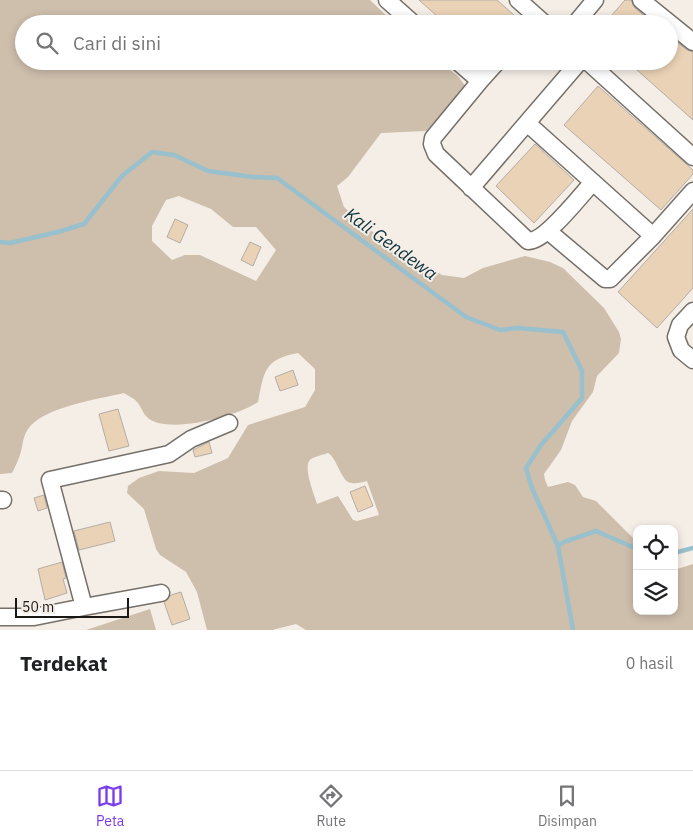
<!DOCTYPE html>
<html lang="id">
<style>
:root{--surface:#fff;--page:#f2f2f2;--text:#202124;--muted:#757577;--line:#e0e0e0;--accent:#7c3aed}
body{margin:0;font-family:"IBM Plex Sans",sans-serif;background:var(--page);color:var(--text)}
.controls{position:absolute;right:15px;bottom:15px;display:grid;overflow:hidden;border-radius:10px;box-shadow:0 2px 8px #0003}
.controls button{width:45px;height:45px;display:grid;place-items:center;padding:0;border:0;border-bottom:1px solid var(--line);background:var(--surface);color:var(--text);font:25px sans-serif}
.scale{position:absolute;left:15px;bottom:12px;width:114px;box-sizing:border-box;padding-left:5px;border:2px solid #1a1815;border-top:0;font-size:14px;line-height:18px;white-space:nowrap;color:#1a1815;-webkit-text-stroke:4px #f5eee7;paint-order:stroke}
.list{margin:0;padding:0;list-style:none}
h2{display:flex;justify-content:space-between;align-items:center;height:65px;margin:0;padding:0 20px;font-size:21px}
h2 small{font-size:16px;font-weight:400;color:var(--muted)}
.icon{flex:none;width:28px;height:28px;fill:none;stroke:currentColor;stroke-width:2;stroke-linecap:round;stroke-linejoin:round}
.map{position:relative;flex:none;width:693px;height:630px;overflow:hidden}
.search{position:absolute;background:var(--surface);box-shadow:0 2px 8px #0003;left:15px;right:15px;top:15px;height:55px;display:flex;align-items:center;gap:12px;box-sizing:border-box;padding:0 18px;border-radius:28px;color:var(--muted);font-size:19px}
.sheet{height:140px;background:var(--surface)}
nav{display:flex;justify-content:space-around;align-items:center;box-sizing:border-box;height:70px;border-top:1px solid var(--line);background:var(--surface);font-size:14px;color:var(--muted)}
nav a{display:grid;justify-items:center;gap:2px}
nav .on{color:var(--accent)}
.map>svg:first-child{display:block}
.green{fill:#cebeac;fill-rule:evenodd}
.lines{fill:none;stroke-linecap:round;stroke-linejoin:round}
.stream{stroke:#99c0cd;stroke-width:4.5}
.building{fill:#ead2b6;stroke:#b4ada7}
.minor-casing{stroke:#757069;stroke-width:19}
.minor{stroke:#fff;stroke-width:16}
.labels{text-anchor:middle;stroke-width:4;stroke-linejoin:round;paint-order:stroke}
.water-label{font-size:18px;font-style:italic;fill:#103540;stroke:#f5eee7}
</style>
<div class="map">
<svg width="693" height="630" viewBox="0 0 693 630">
<rect width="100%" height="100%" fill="#f5eee7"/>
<path class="green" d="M 0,0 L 370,0 L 395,24 L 24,24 L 24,61 L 438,61 L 458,76 L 466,87 L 438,124 L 426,131 L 381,133 L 348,177 L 337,186 L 344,207 L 365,227 L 442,275 L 464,278 L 483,268 L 525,256 L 550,262 L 563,268 L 604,308 L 619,332 L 621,339 L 619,353 L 597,376 L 593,392 L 572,421 L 561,450 L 544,474 L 545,480 L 548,487 L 568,482 L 575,485 L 583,497 L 596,501 L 637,542 L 637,611 L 674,611 L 674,570 L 693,564 L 693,630 L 306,630 L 296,624 L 272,630 L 207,630 L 197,592 L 186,572 L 160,555 L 156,549 L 144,509 L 127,493 L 128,486 L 139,478 L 159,471 L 194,473 L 228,458 L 248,425 L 305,407 L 315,390 L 315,369 L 298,353 C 264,359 264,372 258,402 C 239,416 168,435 148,418 C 143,414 141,406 137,402 C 134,398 128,396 124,393 C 99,399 43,407 28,429 C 22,438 23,446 20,455 C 18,461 15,467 12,473 L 0,474 ZM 179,196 L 211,209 L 233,227 L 256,227 L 276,250 L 256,281 L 200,255 L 185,255 L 172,260 L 152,241 L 152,226 L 166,200 ZM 328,453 C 338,459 341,483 352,483 C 356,484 363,482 367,481 L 379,515 L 357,521 L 353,520 L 338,496 L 317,504 C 314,494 304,470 309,461 C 312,457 323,455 328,453 Z
M 150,609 L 156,630 L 86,630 Z"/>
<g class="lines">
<path class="stream" d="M 0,242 L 10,243 L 58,232 L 84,224 L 122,176 L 152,152 L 174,155 L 208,171 L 253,177 L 277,178 L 466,317 L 500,330 L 518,328 L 563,332 L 582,371 L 582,398 L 541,445 L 526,468 L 532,488 L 558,546
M 674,553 L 693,548
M 573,630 L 558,546 L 564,542 L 596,531 L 637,549"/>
</g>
<path class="building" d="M 419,0 L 497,0 L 524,24 L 446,24 Z
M 625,0 L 631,0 L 635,8 L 654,24 L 604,24 Z
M 669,36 L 687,50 L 693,52 L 693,120 L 627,61 L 669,61 Z
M 598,86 L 693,170 L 693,174 L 661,210 L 564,125 Z
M 535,144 L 574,180 L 534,223 L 496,186 Z
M 693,209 L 693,288 L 657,328 L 618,292 Z
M 175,219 L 188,225 L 180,243 L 167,237 Z
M 250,242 L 261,247 L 253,266 L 241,260 Z
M 293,370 L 298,385 L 280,391 L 275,377 Z
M 118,409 L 129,446 L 109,451 L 99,414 Z
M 209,442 L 212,453 L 195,457 L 193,450 Z
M 365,486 L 373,506 L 358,512 L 350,492 Z
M 44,495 L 47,508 L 38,511 L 34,498 Z
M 110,522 L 115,541 L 79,550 L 74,531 Z
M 62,562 L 66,578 L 63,579 L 67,593 L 45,600 L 38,569 Z
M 181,592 L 190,619 L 172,625 L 164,602 L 171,595 Z"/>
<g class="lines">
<defs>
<path id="minor" d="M 387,0 L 414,24
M 518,0 L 545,24
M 641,0 L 693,42
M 575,24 L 595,0
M 457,61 L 480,81
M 498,61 L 480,81 L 433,138 L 432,144 L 436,154 L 528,241 C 545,242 581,195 593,182
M 587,61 L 693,157
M 527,123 L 653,236
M 471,188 L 580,61
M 548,231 L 605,279 L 610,279 L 653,236 L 693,191
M 693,311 L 680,325 L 676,337 L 681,350 L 693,360
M 0,500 L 3,500
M 84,607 L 161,593
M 0,617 L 34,617 L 84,607 L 50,480 L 169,454 L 191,439 L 229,423"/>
</defs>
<use href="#minor" class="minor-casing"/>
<use href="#minor" class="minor"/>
</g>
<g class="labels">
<g class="water-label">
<text transform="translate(391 244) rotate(36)" y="6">Kali Gendewa</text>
</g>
</g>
</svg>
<div class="controls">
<button><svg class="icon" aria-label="locate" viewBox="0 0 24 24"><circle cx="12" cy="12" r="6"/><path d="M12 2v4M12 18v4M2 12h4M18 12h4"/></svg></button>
<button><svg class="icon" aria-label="layers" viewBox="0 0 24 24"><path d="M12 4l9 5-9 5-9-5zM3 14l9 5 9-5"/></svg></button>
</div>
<div class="scale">50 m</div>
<div class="search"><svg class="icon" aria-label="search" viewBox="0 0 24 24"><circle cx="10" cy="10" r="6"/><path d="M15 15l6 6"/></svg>Cari di sini</div>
</div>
<section class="sheet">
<h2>Terdekat<small>0 hasil</small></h2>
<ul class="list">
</ul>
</section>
<nav>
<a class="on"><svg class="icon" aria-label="map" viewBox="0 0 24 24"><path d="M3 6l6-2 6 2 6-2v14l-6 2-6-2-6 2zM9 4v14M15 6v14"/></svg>Peta</a>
<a><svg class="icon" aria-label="directions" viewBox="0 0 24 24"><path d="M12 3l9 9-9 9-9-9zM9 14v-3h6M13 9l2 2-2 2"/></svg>Rute</a>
<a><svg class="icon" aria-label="saved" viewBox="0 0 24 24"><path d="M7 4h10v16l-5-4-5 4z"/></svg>Disimpan</a>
</nav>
